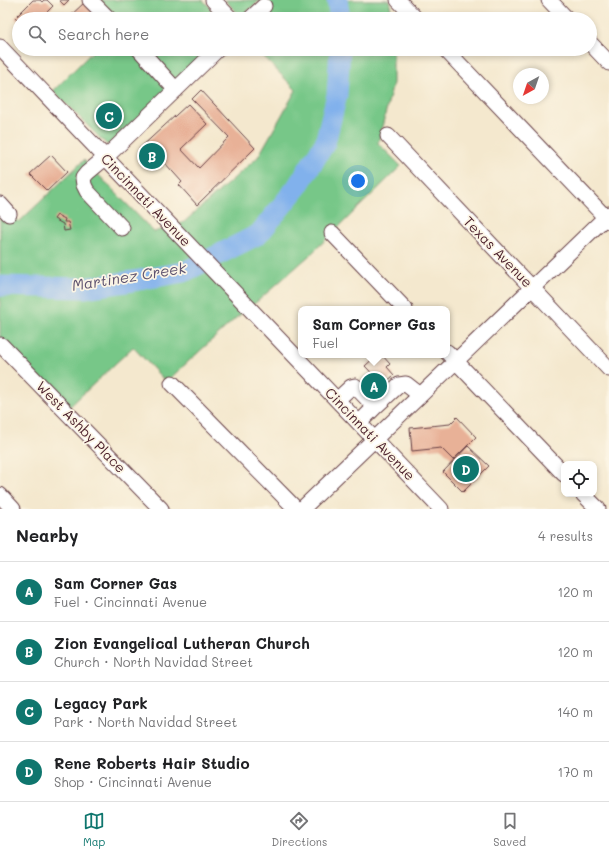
<!DOCTYPE html>
<meta charset="utf-8">
<style>
:root{--surface:#fff;--page:#f6f6f6;--text:#202124;--muted:#757577;--line:#e0e0e0;--accent:#0f766e}
body{margin:0;font-family:Mali,sans-serif;background:var(--page);color:var(--text)}
.controls{position:absolute;right:12px;bottom:12px;display:grid;overflow:hidden;border-radius:8px;box-shadow:0 2px 6px #0003}
.controls button{width:36px;height:36px;display:grid;place-items:center;padding:0;border:0;border-bottom:1px solid var(--line);background:var(--surface);color:var(--text);font:20px sans-serif}
.compass{position:absolute;left:513px;top:68px;width:36px;height:36px;border-radius:50%;background:var(--surface);box-shadow:0 2px 6px #0003;rotate:220deg}
.you{position:absolute;left:358px;top:181px;width:14px;height:14px;margin:-10px;border:3px solid #fff;border-radius:50%;background:#1a73e8;box-shadow:0 0 0 6px #1a73e833}
.badge{display:grid;place-items:center;width:26px;height:26px;border-radius:50%;background:var(--accent);color:#fff;font-size:13px;font-weight:700}
.pin{position:absolute;translate:-50% -50%;border:2px solid #fff;box-shadow:0 1px 4px #0006}
.popup{position:absolute;left:298px;top:306px;width:152px;height:52px;box-sizing:border-box;display:grid;place-content:center;border-radius:8px;background:var(--surface);filter:drop-shadow(0 1px 3px #0005);font-size:13px;white-space:nowrap;color:var(--muted)}
.popup b{font-size:15px;color:var(--text)}
.popup::after{content:'';position:absolute;left:50%;top:100%;margin-left:-8px;border:8px solid transparent;border-top-color:var(--surface)}
.list{margin:0;padding:0;list-style:none}
h2{display:flex;justify-content:space-between;align-items:center;height:52px;margin:0;padding:0 16px;font-size:17px}
h2 small{font-size:13px;font-weight:400;color:var(--muted)}
.list li{display:grid;grid-template-columns:26px 1fr auto;gap:12px;align-items:center;box-sizing:border-box;height:60px;padding:0 16px;border-top:1px solid var(--line)}
.list b{display:block;font-size:15px;white-space:nowrap}
.list p{margin:0;font-size:13px;white-space:nowrap;color:var(--muted)}
.list em{font-size:13px;font-style:normal;color:var(--muted)}
.icon{flex:none;width:22px;height:22px;fill:none;stroke:currentColor;stroke-width:2;stroke-linecap:round;stroke-linejoin:round}
.map{position:relative;flex:none;width:609px;height:509px;overflow:hidden}
.search{position:absolute;background:var(--surface);box-shadow:0 2px 6px #0003;left:12px;right:12px;top:12px;height:44px;display:flex;align-items:center;gap:10px;box-sizing:border-box;padding:0 14px;border-radius:22px;color:var(--muted);font-size:15px}
.sheet{height:292px;background:var(--surface)}
nav{display:flex;justify-content:space-around;align-items:center;box-sizing:border-box;height:56px;border-top:1px solid var(--line);background:var(--surface);font-size:11px;color:var(--muted)}
nav a{display:grid;justify-items:center;gap:2px}
nav .on{color:var(--accent)}
.map>svg:first-child{display:block}
.green{fill:#77c788;stroke:#60735a}
.lines{fill:none;stroke-linecap:round;stroke-linejoin:round}
.river{stroke:#81b1ec;stroke-width:21}
.building{fill:#e8b197}
.minor-casing{stroke:#643d43;stroke-width:17}
.minor{stroke:#fff;stroke-width:15}
.labels{text-anchor:middle;stroke-width:3.5;stroke-linejoin:round;paint-order:stroke}
.street-label{font-size:14px;fill:#4a1f2b;stroke:#fcf5e5}
.water-label{font-size:15px;font-style:italic;fill:#5d526f;stroke:#fcf5e5}
</style>
<div class="map">
<svg width="609" height="509" viewBox="0 0 609 509">
<rect width="100%" height="100%" fill="#fcf5e5"/>
<filter id="ink" filterUnits="userSpaceOnUse"><feTurbulence type="fractalNoise" baseFrequency=".025" numOctaves="2"/><feDisplacementMap in="SourceGraphic" scale="8" xChannelSelector="R" yChannelSelector="G"/><feConvolveMatrix kernelMatrix="1 2 1 2 8 2 1 2 1" color-interpolation-filters="sRGB"/></filter>
<filter id="wash" filterUnits="userSpaceOnUse"><feTurbulence type="fractalNoise" baseFrequency=".012" numOctaves="4" result="noise"/><feDisplacementMap in="SourceGraphic" scale="16" xChannelSelector="R" yChannelSelector="G"/><feGaussianBlur stdDeviation="0.9" result="paint"/><feColorMatrix in="noise" values="0 0 0 0 0 0 0 0 0 0 0 0 0 0 0 0 0 1.4 0 .05"/><feComposite in="paint" operator="in"/></filter>
<g filter="url(#wash)">
<rect width="100%" height="100%" fill="#f4e8ce"/>
<path class="green" d="M 87,0 L 203,0 L 221,19 L 105,19 Z
M 225,0 L 389,0 L 393,19 L 266,19 L 272,13 L 259,1 L 241,17 Z
M 95,49 L 209,49 L 110,144 L 107,145 L 53,91 Z
M 256,49 L 393,49 L 393,83 L 378,143 L 401,166 L 310,255 L 259,300 L 236,318 L 166,382 L 133,347 L 65,411 L 0,345 L 0,204 L 19,222 L 84,160 L 154,232 L 184,222 L 258,157 L 296,90 Z"/>
<g class="lines">
<path class="river" d="M 337,0 L 340,19
M 0,286 L 84,288 L 133,281 L 184,272 L 259,234 L 297,187 L 325,143 L 337,95 L 340,49"/>
</g>
<g id="blocks">
<path class="building" d="M 33,0 L 40,0 L 42,2 L 44,0 L 47,0 L 53,6 L 40,19 L 19,19 L 19,22 L 15,18 Z
M 59,0 L 69,0 L 64,5 Z
M 86,1 L 94,10 L 84,19 L 67,19 Z
M 201,90 L 255,148 L 197,205 L 179,185 L 182,182 L 164,162 L 157,168 L 139,149 L 188,104 L 207,124 L 181,149 L 199,168 L 229,137 L 192,99 Z
M 51,155 L 67,172 L 47,191 L 30,174 Z
M 57,215 L 65,219 L 64,222 L 68,222 L 70,230 L 64,231 L 63,224 L 54,219 Z
M 375,355 L 382,355 L 390,364 L 387,367 L 394,375 L 383,385 L 365,366 L 376,356 Z
M 457,417 L 476,437 L 453,460 L 441,448 L 412,451 L 410,428 L 450,424 Z
M 468,446 L 489,466 L 463,492 L 443,472 Z"/>
</g>
</g>
<g filter="url(#ink)">
<use href="#blocks" fill-opacity="0" stroke="#643d43" stroke-width="1"/>
<g class="lines">
<defs>
<path id="minor" d="M 90,0 L 109,19
M 213,0 L 231,19
M 398,0 L 416,19
M 549,0 L 567,19
M 250,19 L 264,6
M 590,43 L 609,63
M 0,47 L 441,509
M 139,49 L 176,90
M 445,49 L 609,221
M 388,136 L 609,369
M 0,204 L 9,214
M 122,228 L 87,191 L 84,185 L 83,178 L 87,173 L 105,158 L 218,49
M 332,233 L 405,309
M 1,345 L 161,509
M 447,352 L 564,474
M 172,383 L 296,509
M 337,400 L 351,387 L 355,386 L 375,407 L 359,423
M 375,407 L 399,385 L 406,384 L 420,395
M 583,494 L 598,509
M 0,495 L 13,509
M 302,509 L 609,214"/>
</defs>
<use href="#minor" class="minor-casing"/>
<use href="#minor" class="minor"/>
</g>
</g>
<g class="labels">
<g class="street-label">
<text transform="translate(146 200) rotate(46)" y="5">Cincinnati Avenue</text>
<text transform="translate(498 252) rotate(46)" y="5">Texas Avenue</text>
<text transform="translate(81 427) rotate(46)" y="5">West Ashby Place</text>
<text transform="translate(370 434) rotate(46)" y="5">Cincinnati Avenue</text>
</g>
<g class="water-label">
<text transform="translate(129 277) rotate(-9)" y="5">Martinez Creek</text>
</g>
</g>
</svg>
<div class="controls">
<button><svg class="icon" aria-label="locate" viewBox="0 0 24 24"><circle cx="12" cy="12" r="6"/><path d="M12 2v4M12 18v4M2 12h4M18 12h4"/></svg></button>
</div>
<svg class="compass" viewBox="-18 -18 36 36"><path d="M0-13l5 13h-10z" fill="#e53935"/><path d="M0 13l5-13h-10z" fill="#757577"/></svg>
<div class="you"></div>
<div class="pin badge" style="left:374px;top:386px">A</div>
<div class="popup"><b>Sam Corner Gas</b>Fuel</div>
<div class="pin badge" style="left:152px;top:156px">B</div>
<div class="pin badge" style="left:109px;top:116px">C</div>
<div class="pin badge" style="left:466px;top:469px">D</div>
<div class="search"><svg class="icon" aria-label="search" viewBox="0 0 24 24"><circle cx="10" cy="10" r="6"/><path d="M15 15l6 6"/></svg>Search here</div>
</div>
<section class="sheet">
<h2>Nearby<small>4 results</small></h2>
<ul class="list">
<li><span class="badge">A</span><div><b>Sam Corner Gas</b><p>Fuel · Cincinnati Avenue</p></div><em>120 m</em></li>
<li><span class="badge">B</span><div><b>Zion Evangelical Lutheran Church</b><p>Church · North Navidad Street</p></div><em>120 m</em></li>
<li><span class="badge">C</span><div><b>Legacy Park</b><p>Park · North Navidad Street</p></div><em>140 m</em></li>
<li><span class="badge">D</span><div><b>Rene Roberts Hair Studio</b><p>Shop · Cincinnati Avenue</p></div><em>170 m</em></li>
</ul>
</section>
<nav>
<a class="on"><svg class="icon" aria-label="map" viewBox="0 0 24 24"><path d="M3 6l6-2 6 2 6-2v14l-6 2-6-2-6 2zM9 4v14M15 6v14"/></svg>Map</a>
<a><svg class="icon" aria-label="directions" viewBox="0 0 24 24"><path d="M12 3l9 9-9 9-9-9zM9 14v-3h6M13 9l2 2-2 2"/></svg>Directions</a>
<a><svg class="icon" aria-label="saved" viewBox="0 0 24 24"><path d="M7 4h10v16l-5-4-5 4z"/></svg>Saved</a>
</nav>
